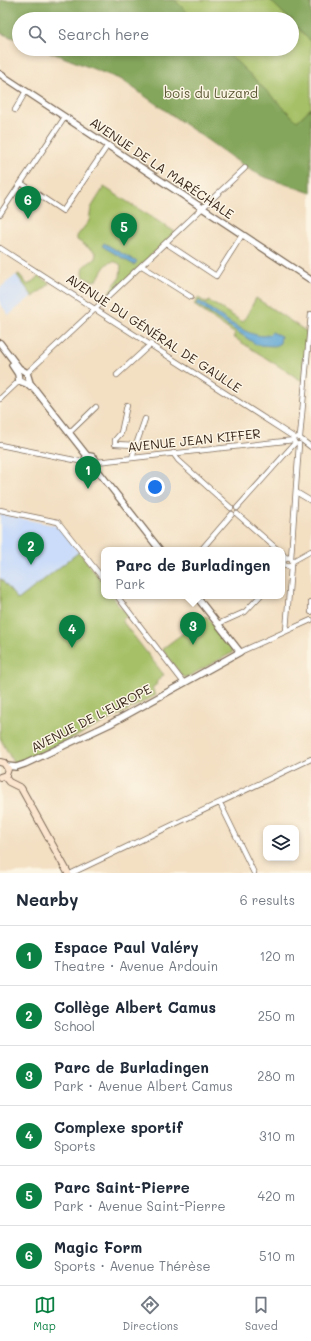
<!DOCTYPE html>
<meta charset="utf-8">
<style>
:root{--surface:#fff;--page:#f6f6f7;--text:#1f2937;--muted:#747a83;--line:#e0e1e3;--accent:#0b8043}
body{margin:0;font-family:Mali,sans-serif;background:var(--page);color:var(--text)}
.controls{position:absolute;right:12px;bottom:12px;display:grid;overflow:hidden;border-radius:8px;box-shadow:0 2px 6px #0003}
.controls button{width:36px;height:36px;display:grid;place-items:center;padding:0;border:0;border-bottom:1px solid var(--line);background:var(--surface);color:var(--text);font:20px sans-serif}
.you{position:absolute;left:155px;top:487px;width:14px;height:14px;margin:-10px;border:3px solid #fff;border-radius:50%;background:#1a73e8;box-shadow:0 0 0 6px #1a73e833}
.badge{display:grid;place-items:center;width:26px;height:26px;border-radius:50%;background:var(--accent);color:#fff;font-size:13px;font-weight:700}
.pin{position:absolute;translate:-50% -33px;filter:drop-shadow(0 1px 2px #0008)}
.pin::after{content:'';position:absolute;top:21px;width:14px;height:12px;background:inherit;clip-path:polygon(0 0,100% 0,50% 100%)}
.popup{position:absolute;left:101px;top:547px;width:184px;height:52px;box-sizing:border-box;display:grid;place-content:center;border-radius:8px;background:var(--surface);filter:drop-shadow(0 1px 3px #0005);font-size:13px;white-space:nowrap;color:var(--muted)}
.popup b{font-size:15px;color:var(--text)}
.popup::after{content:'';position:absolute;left:50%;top:100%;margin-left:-8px;border:8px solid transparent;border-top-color:var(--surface)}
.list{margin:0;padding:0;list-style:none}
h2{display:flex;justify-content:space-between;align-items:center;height:52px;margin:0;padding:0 16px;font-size:17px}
h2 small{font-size:13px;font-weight:400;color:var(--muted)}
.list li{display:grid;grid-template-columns:26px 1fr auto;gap:12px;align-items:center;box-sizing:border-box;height:60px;padding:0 16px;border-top:1px solid var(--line)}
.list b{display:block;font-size:15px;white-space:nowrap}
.list p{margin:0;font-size:13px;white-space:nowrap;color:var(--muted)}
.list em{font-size:13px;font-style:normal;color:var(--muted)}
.icon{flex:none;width:22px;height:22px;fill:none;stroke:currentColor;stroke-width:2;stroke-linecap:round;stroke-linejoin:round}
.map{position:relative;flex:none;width:311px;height:873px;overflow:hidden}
.search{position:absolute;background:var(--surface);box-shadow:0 2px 6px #0003;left:12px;right:12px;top:12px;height:44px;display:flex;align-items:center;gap:10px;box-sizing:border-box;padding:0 14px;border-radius:22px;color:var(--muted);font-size:15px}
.sheet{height:412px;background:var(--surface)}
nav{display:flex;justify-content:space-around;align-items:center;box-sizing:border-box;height:56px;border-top:1px solid var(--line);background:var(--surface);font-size:11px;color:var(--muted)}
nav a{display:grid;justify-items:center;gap:2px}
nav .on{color:var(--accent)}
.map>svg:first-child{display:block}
.built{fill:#cadcf9}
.green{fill:#a5c066;stroke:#707542}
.forest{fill:#84a65b;stroke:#60683c}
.water{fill:#5da5d4;stroke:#4c6879}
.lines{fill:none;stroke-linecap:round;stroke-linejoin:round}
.minor-casing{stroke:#7b6957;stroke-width:6}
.tertiary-casing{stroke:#7b6957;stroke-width:8}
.secondary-casing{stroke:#7b6957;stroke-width:8}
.minor{stroke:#fff;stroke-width:4.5}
.tertiary{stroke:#fff;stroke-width:5.5}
.secondary{stroke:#fce5cf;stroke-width:6}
.labels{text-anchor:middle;stroke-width:3;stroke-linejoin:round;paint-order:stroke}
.park-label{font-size:13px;fill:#5b5734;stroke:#fcf5e5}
.street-label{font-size:13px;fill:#3b2a1e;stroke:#fcf5e5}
</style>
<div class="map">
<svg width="311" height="873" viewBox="0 0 311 873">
<rect width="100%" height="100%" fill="#fcf5e5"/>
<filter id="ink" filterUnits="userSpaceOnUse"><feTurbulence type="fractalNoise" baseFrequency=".025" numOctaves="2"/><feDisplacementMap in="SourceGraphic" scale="8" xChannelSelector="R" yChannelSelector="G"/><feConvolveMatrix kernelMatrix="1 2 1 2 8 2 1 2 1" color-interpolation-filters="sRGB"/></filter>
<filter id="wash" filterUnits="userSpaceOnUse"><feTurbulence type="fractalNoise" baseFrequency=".012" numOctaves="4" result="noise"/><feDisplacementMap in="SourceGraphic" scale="16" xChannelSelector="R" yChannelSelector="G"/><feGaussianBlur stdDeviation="0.9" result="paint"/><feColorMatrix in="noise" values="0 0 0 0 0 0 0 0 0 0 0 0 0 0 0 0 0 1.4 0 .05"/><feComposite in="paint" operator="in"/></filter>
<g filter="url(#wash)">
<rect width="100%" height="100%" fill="#f3dfc2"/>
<path class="built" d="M 16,275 L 32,296 L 9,315 L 0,304 L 0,288 Z
M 0,514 L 58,526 L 79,552 L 18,600 L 0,578 Z"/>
<path class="green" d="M 165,0 L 311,0 L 311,110 L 298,122 L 215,49 L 292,49 L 292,19 L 185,19 Z
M 104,187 L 175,232 L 111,294 L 109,292 L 120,277 L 121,265 C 108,255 103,270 97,280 L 92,281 L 84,277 L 83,272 L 84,266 L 95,259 L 96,253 L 77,240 L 77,236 L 89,221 L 91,208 Z
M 19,274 L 28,285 L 39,276 L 50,284 L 33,297 L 17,275 Z
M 198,298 L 207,303 L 209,301 L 243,322 L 256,298 L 307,332 L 302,381 L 233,337 L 235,334 L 194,305 Z
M 79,552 L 104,584 L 104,596 L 113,596 L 117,604 L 128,615 L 123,619 L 123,622 L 164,675 L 156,682 L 157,684 L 152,688 L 156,695 C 111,720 64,743 16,763 L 13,762 L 0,738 L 0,578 L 18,600 Z
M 206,616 L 233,648 L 232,653 L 187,677 L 183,677 L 162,649 Z"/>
<path class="forest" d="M 0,0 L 175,0 L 194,19 L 19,19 L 19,40 L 0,33 Z
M 270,0 L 311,0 L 311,42 L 292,22 L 292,19 L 289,19 Z
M 42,49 L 224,49 L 297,121 L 311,108 L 311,193 L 262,176 L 247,168 L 122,80 Z"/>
<path class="water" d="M 104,243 L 137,262 L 134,265 L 102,246 Z
M 199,301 C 213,310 259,348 272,332 L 281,336 L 280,343 L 275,346 L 257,345 L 196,304 Z"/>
</g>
<g filter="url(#ink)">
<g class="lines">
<defs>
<path id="minor" d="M 15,110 L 26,91
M 21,183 L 63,211 L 108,145
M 0,214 L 65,117
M 166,243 L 216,276 L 242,235
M 0,248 L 295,438
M 142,266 L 191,297
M 27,373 L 245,168
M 117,375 L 151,344
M 0,399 L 19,381
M 127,405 L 121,433 L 115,440 L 115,444 L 136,445 L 145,419
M 69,433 L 96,407
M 298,437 L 311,447
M 300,437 L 311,314
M 0,445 L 84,462
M 173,453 L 178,460 L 231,508
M 132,458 L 134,451
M 97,462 L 294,440
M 296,492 L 311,501
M 237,508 L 295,443
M 0,510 L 58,522 L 104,580
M 237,514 L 278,550
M 201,550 L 232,514
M 282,553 L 286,558
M283.5 562a4.5 4.5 0 1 1 9 0a4.5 4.5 0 1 1-9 0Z
M 291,558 L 299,444
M 293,561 L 311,551
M 117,596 L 184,683
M 311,602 L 311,612
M 218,624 L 245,612 L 260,596
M 286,631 L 291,566
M 240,652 L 311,620
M 220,803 L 254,873
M 72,873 L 311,759"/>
<path id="tertiary" d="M 0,74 L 311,280
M 0,343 L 19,368 L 27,373 L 30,383 L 88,457
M 12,365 L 18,374 L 19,381 L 27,384 L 30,387
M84 462a6 6 0 1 1 12 0a6 6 0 1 1-12 0Z
M 95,467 L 160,550
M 7,766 L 16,767 L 25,764 L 110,724 L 240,652 L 196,596"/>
<path id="secondary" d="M 0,762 L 4,763 L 8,769 L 6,775 L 0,777
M 4,776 L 9,782 L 21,788 L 68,873"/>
</defs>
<use href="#minor" class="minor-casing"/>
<use href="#tertiary" class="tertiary-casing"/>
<use href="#secondary" class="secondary-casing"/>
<use href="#minor" class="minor"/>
<use href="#tertiary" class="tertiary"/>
<use href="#secondary" class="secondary"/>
</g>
</g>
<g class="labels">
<g class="park-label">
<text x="211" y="98">bois du Luzard</text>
</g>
<g class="street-label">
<text transform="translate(162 168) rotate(34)" y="5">AVENUE DE LA MARÉCHALE</text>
<text transform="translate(154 333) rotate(33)" y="5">AVENUE DU GÉNÉRAL DE GAULLE</text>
<text transform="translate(194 440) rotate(-6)" y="5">AVENUE JEAN KIFFER</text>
<text transform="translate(91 718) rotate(-27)" y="5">AVENUE DE L'EUROPE</text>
</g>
</g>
</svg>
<div class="controls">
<button><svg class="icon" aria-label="layers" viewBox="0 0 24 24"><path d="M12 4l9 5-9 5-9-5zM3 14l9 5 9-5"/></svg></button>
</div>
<div class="you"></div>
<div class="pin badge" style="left:88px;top:489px">1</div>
<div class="pin badge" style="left:31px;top:565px">2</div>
<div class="pin badge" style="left:193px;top:645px">3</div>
<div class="popup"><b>Parc de Burladingen</b>Park</div>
<div class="pin badge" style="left:72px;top:648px">4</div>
<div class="pin badge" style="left:124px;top:246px">5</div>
<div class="pin badge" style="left:28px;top:219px">6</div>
<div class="search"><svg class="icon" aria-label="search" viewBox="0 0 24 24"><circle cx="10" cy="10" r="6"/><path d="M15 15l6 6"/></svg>Search here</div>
</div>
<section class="sheet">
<h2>Nearby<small>6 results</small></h2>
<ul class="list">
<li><span class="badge">1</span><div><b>Espace Paul Valéry</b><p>Theatre · Avenue Ardouin</p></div><em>120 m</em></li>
<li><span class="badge">2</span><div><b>Collège Albert Camus</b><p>School</p></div><em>250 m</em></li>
<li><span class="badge">3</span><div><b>Parc de Burladingen</b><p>Park · Avenue Albert Camus</p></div><em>280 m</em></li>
<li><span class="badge">4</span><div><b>Complexe sportif</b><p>Sports</p></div><em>310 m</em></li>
<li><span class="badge">5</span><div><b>Parc Saint-Pierre</b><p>Park · Avenue Saint-Pierre</p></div><em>420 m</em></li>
<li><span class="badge">6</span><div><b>Magic Form</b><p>Sports · Avenue Thérèse</p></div><em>510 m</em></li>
</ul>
</section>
<nav>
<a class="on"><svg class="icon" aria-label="map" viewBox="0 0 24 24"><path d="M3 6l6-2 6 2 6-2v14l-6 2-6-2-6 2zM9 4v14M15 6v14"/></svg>Map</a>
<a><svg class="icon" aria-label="directions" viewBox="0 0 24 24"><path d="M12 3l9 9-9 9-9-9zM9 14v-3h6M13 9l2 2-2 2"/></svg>Directions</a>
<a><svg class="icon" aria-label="saved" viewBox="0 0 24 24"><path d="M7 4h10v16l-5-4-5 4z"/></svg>Saved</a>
</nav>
